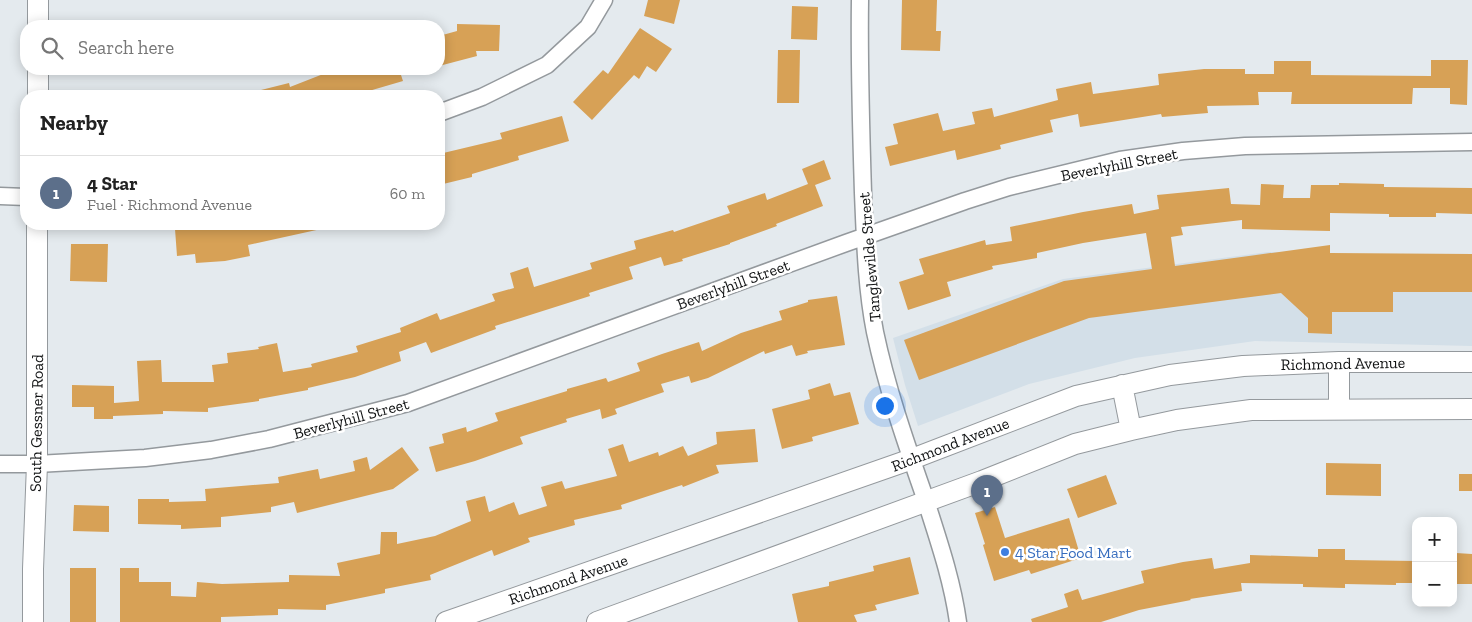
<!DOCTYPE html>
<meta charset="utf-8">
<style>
:root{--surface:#fff;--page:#f2f2f2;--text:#222;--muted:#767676;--line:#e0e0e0;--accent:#ea580c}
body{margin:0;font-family:"Zilla Slab",serif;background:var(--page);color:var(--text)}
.controls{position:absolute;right:15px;bottom:15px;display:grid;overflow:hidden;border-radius:10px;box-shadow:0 2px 12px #0003}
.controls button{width:45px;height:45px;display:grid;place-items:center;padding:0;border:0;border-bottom:1px solid var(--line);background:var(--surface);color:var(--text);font:25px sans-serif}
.you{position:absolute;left:884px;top:405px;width:18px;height:18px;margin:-12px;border:4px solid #fff;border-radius:50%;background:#1a73e8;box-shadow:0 0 0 8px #1a73e833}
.badge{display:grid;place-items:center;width:32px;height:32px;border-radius:50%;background:var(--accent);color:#fff;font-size:16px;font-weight:700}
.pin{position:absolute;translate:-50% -41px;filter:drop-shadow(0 1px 2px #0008)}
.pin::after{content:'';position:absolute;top:26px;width:18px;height:15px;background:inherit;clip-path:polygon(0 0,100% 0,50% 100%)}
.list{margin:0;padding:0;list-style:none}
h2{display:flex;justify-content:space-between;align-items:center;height:65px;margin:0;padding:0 20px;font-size:21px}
h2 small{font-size:16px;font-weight:400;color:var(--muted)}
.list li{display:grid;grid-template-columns:32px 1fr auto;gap:15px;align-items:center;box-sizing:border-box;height:75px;padding:0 20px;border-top:1px solid var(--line)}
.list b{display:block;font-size:19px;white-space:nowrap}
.list p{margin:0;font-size:16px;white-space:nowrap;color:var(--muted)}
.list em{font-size:16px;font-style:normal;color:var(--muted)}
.icon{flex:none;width:28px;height:28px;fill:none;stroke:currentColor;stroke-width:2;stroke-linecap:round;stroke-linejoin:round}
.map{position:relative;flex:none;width:1472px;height:622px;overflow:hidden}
.search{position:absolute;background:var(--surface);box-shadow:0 2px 12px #0003;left:20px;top:20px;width:425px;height:55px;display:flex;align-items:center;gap:12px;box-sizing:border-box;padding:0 18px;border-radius:20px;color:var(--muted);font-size:19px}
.panel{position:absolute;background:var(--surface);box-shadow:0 2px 12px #0003;left:20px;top:90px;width:425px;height:140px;border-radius:20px}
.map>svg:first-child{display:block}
.built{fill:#d3dfe8}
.building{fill:#d7a156}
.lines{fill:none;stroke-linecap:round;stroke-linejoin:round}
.minor-casing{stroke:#94999d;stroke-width:19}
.major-casing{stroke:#94999d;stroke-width:22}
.minor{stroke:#fff;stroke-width:16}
.major{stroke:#fff;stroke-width:20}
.shop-dot{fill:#3f7fe0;stroke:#fff;stroke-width:2}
.labels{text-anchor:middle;stroke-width:5;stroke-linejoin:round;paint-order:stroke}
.street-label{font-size:16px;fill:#101213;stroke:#fff}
.shop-label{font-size:16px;fill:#366cbe;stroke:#fff;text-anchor:start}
</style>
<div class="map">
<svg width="1472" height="622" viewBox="0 0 1472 622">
<rect width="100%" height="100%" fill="#e4eaee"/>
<path class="built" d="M 1268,252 L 1472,257 L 1472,346 L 1255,341 L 1135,358 L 1029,384 L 918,426 L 905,385 L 893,338 L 1063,279 Z"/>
<path class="building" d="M 648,0 L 680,0 L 674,24 L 644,16 Z
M 902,0 L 937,0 L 936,31 L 941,31 L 940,51 L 901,50 Z
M 792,6 L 818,7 L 817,40 L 791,39 Z
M 457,24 L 500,25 L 499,51 L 476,51 L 477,56 L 439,66 L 439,36 L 457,31 Z
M 640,28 L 672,49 L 656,72 L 647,66 L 639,79 L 634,75 L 592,120 L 573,102 L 603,70 L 608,74 Z
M 778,50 L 800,50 L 799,103 L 777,103 Z
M 1431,60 L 1468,60 L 1467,105 L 1450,104 L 1450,88 L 1413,88 L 1412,104 L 1291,104 L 1292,92 L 1258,92 L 1259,105 L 1207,106 L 1208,113 L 1162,117 L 1161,114 L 1080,127 L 1078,114 L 1050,120 L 1053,132 L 1000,145 L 1001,149 L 957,160 L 955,150 L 890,166 L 885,147 L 898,144 L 893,124 L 938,113 L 943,131 L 975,124 L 972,112 L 992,108 L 994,117 L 1058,100 L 1056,89 L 1091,82 L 1093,94 L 1159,85 L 1158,74 L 1204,69 L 1245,69 L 1245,74 L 1274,74 L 1274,61 L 1311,61 L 1311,75 L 1431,76 Z
M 336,69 L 399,69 L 403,81 L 362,93 L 361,90 L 346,96 L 254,96 L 253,92 L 289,83 L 290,87 Z
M 562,116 L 569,141 L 518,156 L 519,160 L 472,174 L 472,177 L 439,185 L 439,154 L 502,139 L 500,133 Z
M 824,160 L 831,179 L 815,185 L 823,206 L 776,224 L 777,226 L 730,243 L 730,244 L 682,259 L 683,261 L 664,266 L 661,257 L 629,267 L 633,279 L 589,293 L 590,296 L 495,326 L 496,329 L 431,353 L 426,342 L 399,352 L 401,361 L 355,377 L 308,388 L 308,390 L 259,399 L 259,401 L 208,408 L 208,412 L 163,411 L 163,414 L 113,416 L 113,419 L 94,419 L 94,407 L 72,407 L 72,385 L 114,386 L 114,403 L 139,401 L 137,361 L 161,360 L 162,382 L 214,382 L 212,365 L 228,363 L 227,353 L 259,349 L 258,347 L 277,343 L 283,372 L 312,367 L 311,364 L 358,352 L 356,346 L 401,332 L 400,328 L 437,313 L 440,320 L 495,301 L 492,294 L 514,288 L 510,273 L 528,267 L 534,287 L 592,269 L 590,263 L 636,249 L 634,241 L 673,230 L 674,232 L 730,213 L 727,206 L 765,193 L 767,200 L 808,184 L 802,169 Z
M 1339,183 L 1384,184 L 1384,187 L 1472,188 L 1472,214 L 1436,213 L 1436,217 L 1389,217 L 1389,214 L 1330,213 L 1330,231 L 1242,229 L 1242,220 L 1181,227 L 1183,235 L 1171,237 L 1175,266 L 1330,245 L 1330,253 L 1472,254 L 1472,292 L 1393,292 L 1393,312 L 1332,312 L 1332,334 L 1308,333 L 1308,318 L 1281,293 L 1089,318 L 919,380 L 904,340 L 1064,281 L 1152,269 L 1146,233 L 1083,243 L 1037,253 L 1037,258 L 992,266 L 993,269 L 947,282 L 951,296 L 908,310 L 899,282 L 924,274 L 919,259 L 985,240 L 986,245 L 1012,241 L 1010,227 L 1083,212 L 1132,204 L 1134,214 L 1159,209 L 1157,195 L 1229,188 L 1231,204 L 1260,205 L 1261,184 L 1284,185 L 1283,198 L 1310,198 L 1311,185 L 1339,185 Z
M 238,224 L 321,224 L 321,229 L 248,245 L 250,256 L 225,261 L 196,263 L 195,254 L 177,256 L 175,229 L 215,226 L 215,228 Z
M 71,244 L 108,244 L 107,282 L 70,281 Z
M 837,296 L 845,345 L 807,351 L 808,353 L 796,356 L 792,345 L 765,354 L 764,351 L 708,378 L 691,383 L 689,376 L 661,384 L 664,392 L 615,409 L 617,414 L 602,419 L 600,409 L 566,419 L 567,422 L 520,437 L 523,444 L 475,461 L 436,472 L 429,447 L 444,443 L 442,434 L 466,427 L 467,432 L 498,421 L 495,413 L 567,391 L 567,389 L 606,378 L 608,382 L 640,371 L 637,363 L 662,354 L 699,342 L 702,351 L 741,333 L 782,320 L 779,311 L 808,302 L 808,300 Z
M 830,383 L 834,396 L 850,392 L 859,424 L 812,437 L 813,441 L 782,449 L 772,409 L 810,399 L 808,390 Z
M 755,429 L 758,462 L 716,465 L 719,473 L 683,487 L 682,485 L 621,505 L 622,509 L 574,520 L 575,525 L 528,538 L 530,542 L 494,556 L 492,550 L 430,575 L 431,580 L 385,589 L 385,593 L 326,605 L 326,610 L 278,609 L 278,615 L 221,617 L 221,622 L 120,622 L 120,568 L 139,568 L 139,582 L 171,582 L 171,596 L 196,597 L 197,582 L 222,584 L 289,582 L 289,575 L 340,576 L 337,563 L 380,554 L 381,532 L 397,532 L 397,544 L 435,536 L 471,521 L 466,501 L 485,496 L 489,512 L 514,502 L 519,515 L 547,506 L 541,487 L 562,481 L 565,489 L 617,476 L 608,449 L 623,444 L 629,462 L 658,452 L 659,456 L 683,446 L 688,456 L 717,444 L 716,432 Z
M 402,447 L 419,470 L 393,489 L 297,513 L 294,502 L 271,507 L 271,512 L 221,517 L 221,527 L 181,529 L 181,525 L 138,524 L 138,499 L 169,499 L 169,502 L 206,501 L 205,489 L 279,483 L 278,477 L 318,469 L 320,479 L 355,471 L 353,461 L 367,457 L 370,470 Z
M 1326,463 L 1381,464 L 1381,496 L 1326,495 Z
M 1459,474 L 1472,474 L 1472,491 L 1459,491 Z
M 1106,475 L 1117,504 L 1078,518 L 1067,489 Z
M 74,505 L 109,506 L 109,532 L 73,531 Z
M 995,507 L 1005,538 L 1069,518 L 1081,558 L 1031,574 L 1029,570 L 994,581 L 983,545 L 985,544 L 975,513 Z
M 1318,549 L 1345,549 L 1345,560 L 1416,561 L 1416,583 L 1396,583 L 1396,585 L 1345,584 L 1345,588 L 1303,587 L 1303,584 L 1241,583 L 1242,591 L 1190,599 L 1191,600 L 1139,610 L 1101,622 L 1032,622 L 1031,619 L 1068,607 L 1064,594 L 1078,589 L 1082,600 L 1144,583 L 1141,571 L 1183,562 L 1212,558 L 1214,569 L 1250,563 L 1250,555 L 1318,557 Z
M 1456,553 L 1472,554 L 1472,584 L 1455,584 Z
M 910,557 L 919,594 L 875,605 L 877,610 L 854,615 L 857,622 L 798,622 L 792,594 L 829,586 L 829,582 L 874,571 L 873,566 Z
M 70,568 L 96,568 L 96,622 L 70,622 Z"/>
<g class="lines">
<defs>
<path id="minor" d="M 860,0 C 859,64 861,129 863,193 C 865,239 866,286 875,332 C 887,389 906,443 925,498 C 938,539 952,579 958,622
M 439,113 L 482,97 L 547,65 L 588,27 L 604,0
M 0,196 L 26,197
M 0,464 L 37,464 L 145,458 L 211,450 L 269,439 L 408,403 L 846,243 L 965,201 L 1009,187 L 1120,160 L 1183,151 L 1245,146 L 1472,142"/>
<path id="major" d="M 38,26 L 38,0
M 38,96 L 38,69
M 1339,362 L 1339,408
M 1122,385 L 1131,430
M 33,622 L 33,569 L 37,464 L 37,224
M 446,622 L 912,459 L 1076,396 L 1170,375 L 1243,366 L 1339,362 L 1472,362
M 597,622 L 982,481 L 1075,444 L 1131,430 L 1177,420 L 1251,410 L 1472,409"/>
</defs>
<use href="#minor" class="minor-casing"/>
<use href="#major" class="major-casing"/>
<use href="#minor" class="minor"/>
<use href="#major" class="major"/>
</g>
<circle class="shop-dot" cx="1005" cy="552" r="5"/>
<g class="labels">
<g class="street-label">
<text transform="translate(1119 164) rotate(-11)" y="6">Beverlyhill Street</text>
<text transform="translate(869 257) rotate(-95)" y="6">Tanglewilde Street</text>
<text transform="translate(733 284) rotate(-20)" y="6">Beverlyhill Street</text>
<text transform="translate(1343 363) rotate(-1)" y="6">Richmond Avenue</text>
<text transform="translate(351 418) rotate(-15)" y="6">Beverlyhill Street</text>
<text transform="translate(36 423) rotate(-89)" y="6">South Gessner Road</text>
<text transform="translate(950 444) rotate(-21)" y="6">Richmond Avenue</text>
<text transform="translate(568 579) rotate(-19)" y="6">Richmond Avenue</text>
</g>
<g class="shop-label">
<text x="1015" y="558">4 Star Food Mart</text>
</g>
</g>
</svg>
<div class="controls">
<button>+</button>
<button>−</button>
</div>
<div class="you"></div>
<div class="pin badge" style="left:987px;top:516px;background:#5c6f8a">1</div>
<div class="search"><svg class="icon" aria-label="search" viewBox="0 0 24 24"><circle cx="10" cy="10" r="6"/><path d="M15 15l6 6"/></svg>Search here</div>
<section class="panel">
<h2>Nearby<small></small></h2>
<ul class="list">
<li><span class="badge" style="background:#5c6f8a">1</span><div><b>4 Star</b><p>Fuel · Richmond Avenue</p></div><em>60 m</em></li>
</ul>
</section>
</div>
